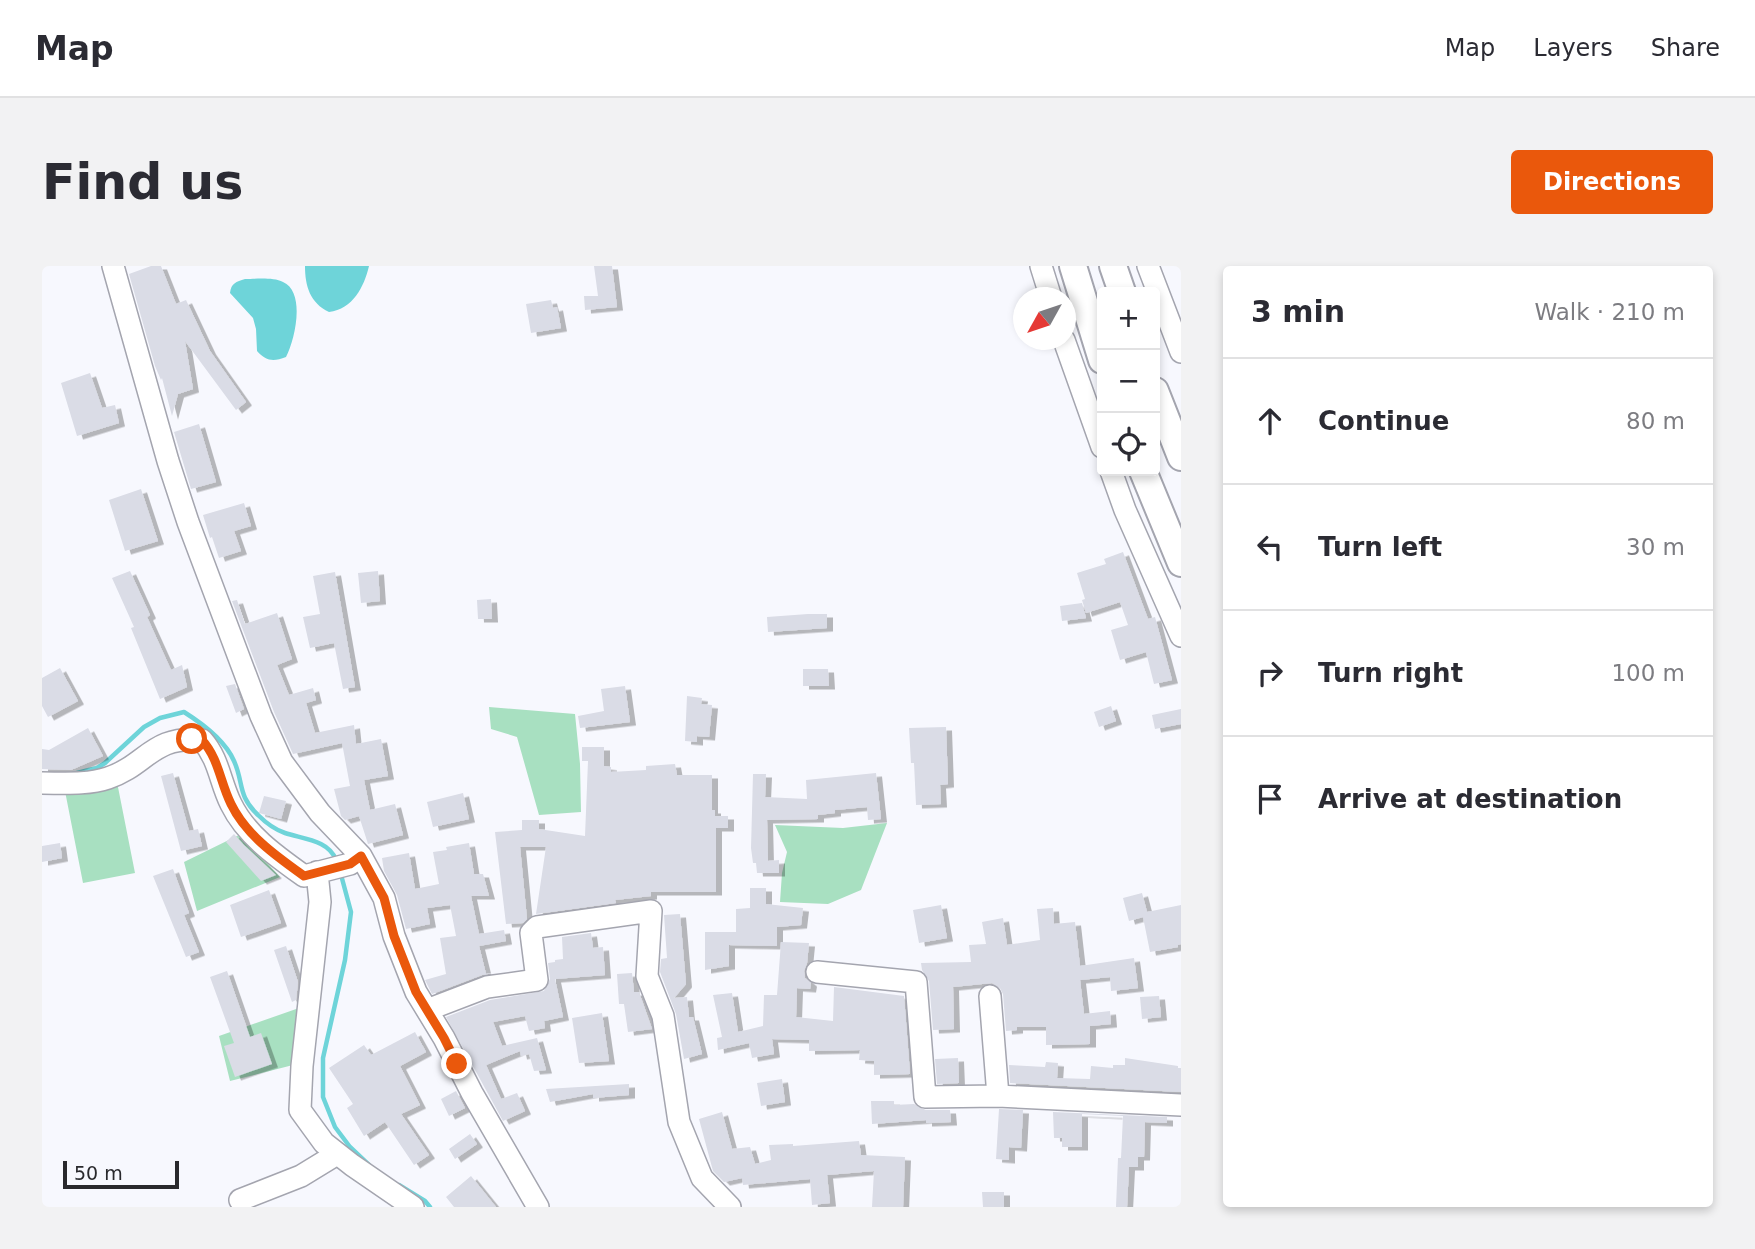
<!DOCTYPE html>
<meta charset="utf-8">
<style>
:root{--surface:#fff;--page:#f2f2f3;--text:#2b2b33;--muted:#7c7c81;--line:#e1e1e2;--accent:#ea580c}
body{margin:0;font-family:"DejaVu Sans",sans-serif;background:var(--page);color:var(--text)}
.controls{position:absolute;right:21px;top:21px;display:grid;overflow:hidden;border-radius:7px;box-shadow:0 4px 10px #0003}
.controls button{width:63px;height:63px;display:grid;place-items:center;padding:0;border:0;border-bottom:2px solid var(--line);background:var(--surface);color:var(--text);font:35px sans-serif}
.compass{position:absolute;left:971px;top:21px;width:63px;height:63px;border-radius:50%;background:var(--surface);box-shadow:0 4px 10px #0003;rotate:230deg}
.scale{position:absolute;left:21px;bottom:18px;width:116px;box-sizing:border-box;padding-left:7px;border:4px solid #29292d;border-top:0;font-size:19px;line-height:24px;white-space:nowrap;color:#29292d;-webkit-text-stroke:5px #f7f8fe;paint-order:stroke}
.stop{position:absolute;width:21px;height:21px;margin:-16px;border:5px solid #ea580c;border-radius:50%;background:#fff}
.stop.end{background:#ea580c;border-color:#fff;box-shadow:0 2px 7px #0008}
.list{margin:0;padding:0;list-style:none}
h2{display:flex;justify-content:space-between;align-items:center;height:91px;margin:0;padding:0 28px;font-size:30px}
h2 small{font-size:23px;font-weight:400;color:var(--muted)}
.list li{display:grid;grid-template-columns:46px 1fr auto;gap:21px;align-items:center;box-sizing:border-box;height:126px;padding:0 28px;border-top:2px solid var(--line)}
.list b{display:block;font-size:26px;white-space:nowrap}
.list em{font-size:23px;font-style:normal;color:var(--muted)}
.icon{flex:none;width:38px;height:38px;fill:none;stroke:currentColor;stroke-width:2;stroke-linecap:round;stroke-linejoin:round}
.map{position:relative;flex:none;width:1139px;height:941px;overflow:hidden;border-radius:7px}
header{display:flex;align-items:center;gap:42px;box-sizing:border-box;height:98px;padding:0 35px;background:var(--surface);border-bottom:2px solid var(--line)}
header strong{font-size:33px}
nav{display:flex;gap:38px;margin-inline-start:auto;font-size:24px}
.intro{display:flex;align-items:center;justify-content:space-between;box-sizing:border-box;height:168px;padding:0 42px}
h1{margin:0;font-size:49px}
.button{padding:18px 32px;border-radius:7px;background:var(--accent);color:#fff;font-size:24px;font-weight:700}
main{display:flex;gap:42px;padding:0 42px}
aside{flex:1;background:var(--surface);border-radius:7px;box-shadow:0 4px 10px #0003}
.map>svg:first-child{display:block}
.green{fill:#a8e0c1}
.water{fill:#6ed4d9}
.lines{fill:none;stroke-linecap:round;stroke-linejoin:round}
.stream{stroke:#6ed4d9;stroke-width:4.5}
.building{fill:#dadce6;filter:url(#shadow)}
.minor-casing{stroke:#a4a5af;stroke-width:24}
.major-casing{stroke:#a4a5af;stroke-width:30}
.minor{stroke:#fff;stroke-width:21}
.major{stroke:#fff;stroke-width:26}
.route{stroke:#ea580c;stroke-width:9}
</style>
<header>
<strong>Map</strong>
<nav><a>Map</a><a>Layers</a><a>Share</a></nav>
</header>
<div class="intro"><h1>Find us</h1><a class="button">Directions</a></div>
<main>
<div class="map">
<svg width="1139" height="941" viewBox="0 0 1139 941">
<defs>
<filter id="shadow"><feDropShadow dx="6" dy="3.5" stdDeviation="0" flood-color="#0004"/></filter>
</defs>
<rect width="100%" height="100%" fill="#f7f8fe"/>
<path class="green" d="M 447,441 L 533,448 L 538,498 L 539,546 L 497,549 L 475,471 L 449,463 Z
M 74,511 L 93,607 L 41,617 L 22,520 Z
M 845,557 L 819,624 L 786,638 L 738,636 L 740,607 L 745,586 L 733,559 L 801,562 Z
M 199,568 L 238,611 L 155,645 L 142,596 Z
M 257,742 L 251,799 L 188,815 L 177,770 Z"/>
<path class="water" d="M 263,0 L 327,0 C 322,21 311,43 287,46 C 268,37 263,20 263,0 Z
M 203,13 C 214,13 231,11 241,16 C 264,26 253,74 244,91 C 231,96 224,95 215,85 L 214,63 L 211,52 L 188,27 C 189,17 194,16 203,13 Z"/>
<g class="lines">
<path class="stream" d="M 31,508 L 55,502 L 63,497 L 102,461 L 118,452 L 142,446 C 161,458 183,474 192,495 C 202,517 195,529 216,549 C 223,556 234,564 243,567 C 261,573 287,574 294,594
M 298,605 L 309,646 L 303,694 L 281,792 L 281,831 L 293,861 L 308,881 L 327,899
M 357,919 L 383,935 L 388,941"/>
</g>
<path class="building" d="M 109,0 L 119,0 L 134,38 L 144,34 L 168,85 L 204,136 L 194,144 L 143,75 L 151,123 L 136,128 L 130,150 L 120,112 L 119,114 L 113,100 L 87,8 Z
M 552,0 L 570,0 L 575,41 L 543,44 L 542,30 L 556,30 Z
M 509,34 L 511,42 L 515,41 L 519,62 L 489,67 L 484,38 Z
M 48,107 L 60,142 L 73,139 L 77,157 L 35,170 L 19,117 Z
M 157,158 L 174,216 L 149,223 L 132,166 Z
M 99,223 L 116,275 L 83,285 L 67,234 Z
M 202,237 L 209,260 L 192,265 L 199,285 L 177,292 L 170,271 L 168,272 L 161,249 Z
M 1081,286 L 1106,353 L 1113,351 L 1130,414 L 1112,418 L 1104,386 L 1078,394 L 1069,364 L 1086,359 L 1078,336 L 1044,347 L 1040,334 L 1043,333 L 1035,307 L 1064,298 L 1062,293 Z
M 88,305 L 108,349 L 105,351 L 129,404 L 140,399 L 145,421 L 118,433 L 89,362 L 92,361 L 70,312 Z
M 336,305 L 338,335 L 319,337 L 316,307 Z
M 293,306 L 313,421 L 301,423 L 292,377 L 268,382 L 261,351 L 278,348 L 271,310 Z
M 449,333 L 450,353 L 436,353 L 435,334 Z
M 195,334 L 203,358 L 235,347 L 250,393 L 235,399 L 247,429 L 271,422 L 274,434 L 264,437 L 273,467 L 312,459 L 314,478 L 339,473 L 346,510 L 322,514 L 328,544 L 353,538 L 361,569 L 326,578 L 317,550 L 303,554 L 299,550 L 292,523 L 308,520 L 300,477 L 251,488 L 232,446 L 190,335 Z
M 1040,337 L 1044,352 L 1020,355 L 1018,340 Z
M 766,348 L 785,348 L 785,362 L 726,366 L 725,351 Z
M 18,402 L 36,435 L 6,451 L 0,440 L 0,412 Z
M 761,403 L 786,403 L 787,420 L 761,420 Z
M 193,418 L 202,443 L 194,447 L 184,420 Z
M 583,420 L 588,456 L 538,462 L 536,450 L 562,445 L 559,423 Z
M 645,430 L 660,432 L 659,438 L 670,439 L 667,471 L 655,470 L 655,476 L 643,475 Z
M 1069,440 L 1074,455 L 1057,461 L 1052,446 Z
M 1139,443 L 1139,458 L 1113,463 L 1110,449 Z
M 904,461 L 906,518 L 898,519 L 899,538 L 874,539 L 872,497 L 869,497 L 867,462 Z
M 46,462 L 61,490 L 29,504 L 0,503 L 0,483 L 7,484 Z
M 540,481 L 562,481 L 562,500 L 569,501 L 569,506 L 604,504 L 604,500 L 633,498 L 635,509 L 670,509 L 670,544 L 673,544 L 673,550 L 686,550 L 686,562 L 674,562 L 674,626 L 609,626 L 609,630 L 573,634 L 574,637 L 494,648 L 504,581 L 478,581 L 485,653 L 481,657 L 464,658 L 453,566 L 480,564 L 480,554 L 497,554 L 497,563 L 543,570 L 546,495 L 540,495 Z
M 131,507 L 147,565 L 156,563 L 160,580 L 139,585 L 119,510 Z
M 834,507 L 839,553 L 826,554 L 825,541 L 793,544 L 793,547 L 776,549 L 776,553 L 725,554 L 726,595 L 737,594 L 737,607 L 715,607 L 714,597 L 711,597 L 709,582 L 711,508 L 724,508 L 723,531 L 765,533 L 764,514 Z
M 421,527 L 427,553 L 391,561 L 385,536 Z
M 222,530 L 244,535 L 239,553 L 217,547 Z
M 192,568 L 202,579 L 234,609 L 219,615 L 184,576 Z
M 18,577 L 20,592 L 0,596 L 0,580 Z
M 427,577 L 432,608 L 441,608 L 447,630 L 429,630 L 437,668 L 462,664 L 464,675 L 437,680 L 444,708 L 452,707 L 440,709 L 390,728 L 383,714 L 404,708 L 398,672 L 414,670 L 408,639 L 385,642 L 388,658 L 364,663 L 355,629 L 342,605 L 340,592 L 367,587 L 373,623 L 397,618 L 391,586 L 405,584 L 404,581 Z
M 131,603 L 147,647 L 142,649 L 157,686 L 144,691 L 111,610 Z
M 708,622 L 724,622 L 724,638 L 761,642 L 759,659 L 735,661 L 735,680 L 687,679 L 687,700 L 663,704 L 663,666 L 694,666 L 694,643 L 708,642 Z
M 227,624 L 239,657 L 199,671 L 188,639 Z
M 1100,627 L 1105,646 L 1139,639 L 1139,678 L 1136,679 L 1136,681 L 1108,686 L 1101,651 L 1087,655 L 1081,632 Z
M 899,639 L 905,672 L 877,677 L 871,644 Z
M 1011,642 L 1012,658 L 1033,656 L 1038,700 L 1092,692 L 1096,722 L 1069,725 L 1068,711 L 1038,714 L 1042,748 L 1068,745 L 1069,758 L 1048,760 L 1048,778 L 1004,779 L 1004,761 L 975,761 L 975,764 L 964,765 L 961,728 L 958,722 L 950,717 L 911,721 L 912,763 L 891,764 L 887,715 L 880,704 L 879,697 L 929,696 L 927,679 L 944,678 L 940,656 L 961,652 L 965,679 L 998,674 L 995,643 Z
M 638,648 L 644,718 L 632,732 L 645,731 L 647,751 L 651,751 L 660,788 L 642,793 L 634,748 L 618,706 L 619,693 L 625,692 L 622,649 Z
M 549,667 L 551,682 L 561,681 L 563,709 L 513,713 L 521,751 L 502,755 L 503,762 L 487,765 L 483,750 L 451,756 L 460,780 L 495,772 L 504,804 L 492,805 L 487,788 L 479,790 L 478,785 L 444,799 L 459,833 L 475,827 L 483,845 L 461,855 L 404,751 L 448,734 L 502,725 L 508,713 L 506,697 L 513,696 L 513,694 L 521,693 L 520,671 Z
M 739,676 L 767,677 L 765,697 L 762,705 L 763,712 L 769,717 L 768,723 L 755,722 L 754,751 L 791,755 L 792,721 L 862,730 L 868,808 L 832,809 L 832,795 L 817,794 L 818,784 L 767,785 L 767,774 L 730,773 L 732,788 L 710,792 L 707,777 L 676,784 L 675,772 L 680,771 L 671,729 L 690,727 L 696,766 L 721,760 L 722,729 L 735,729 Z
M 244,680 L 256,716 L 254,734 L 250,736 L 232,684 Z
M 185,705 L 208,771 L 219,767 L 230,798 L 193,811 L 182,780 L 192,777 L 168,711 Z
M 590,707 L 592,726 L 597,726 L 610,763 L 586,766 L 582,738 L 577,738 L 575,708 Z
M 1117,730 L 1119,751 L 1100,753 L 1098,731 Z
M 560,747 L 567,795 L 537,797 L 530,752 Z
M 373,766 L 384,786 L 358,800 L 378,839 L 359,848 L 387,889 L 372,899 L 343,856 L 322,870 L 305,842 L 311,838 L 287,802 L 322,779 L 329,789 Z
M 916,792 L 917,817 L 895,818 L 893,793 Z
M 1083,792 L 1136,800 L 1136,802 L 1139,802 L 1139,826 L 968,817 L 967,799 L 1003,801 L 1004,796 L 1016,797 L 1015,812 L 1048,813 L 1049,800 L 1071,802 L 1071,799 L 1083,799 Z
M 740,813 L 743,836 L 719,840 L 715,817 Z
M 587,818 L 587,829 L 551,832 L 551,828 L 508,836 L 504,823 Z
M 414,825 L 423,842 L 407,850 L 399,833 Z
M 829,835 L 852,835 L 852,839 L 872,838 L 883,844 L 908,844 L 909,856 L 884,857 L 884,854 L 830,858 Z
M 957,843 L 981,844 L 979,882 L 967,881 L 967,894 L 954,893 Z
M 680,846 L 690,883 L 708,881 L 713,898 L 729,894 L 727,879 L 751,878 L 751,880 L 817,875 L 819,889 L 863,891 L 861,941 L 830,941 L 832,905 L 785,909 L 788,937 L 770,939 L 768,913 L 701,919 L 700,912 L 682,916 L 671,905 L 657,853 Z
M 1011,846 L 1125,851 L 1125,857 L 1103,856 L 1102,891 L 1096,891 L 1096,901 L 1087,901 L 1085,941 L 1074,941 L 1076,892 L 1079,892 L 1081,850 L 1040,848 L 1040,881 L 1020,881 L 1020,872 L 1012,872 Z
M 428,868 L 435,878 L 413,893 L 407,883 Z
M 429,910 L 454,941 L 412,941 L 404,931 Z
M 940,926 L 962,926 L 962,941 L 941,941 Z"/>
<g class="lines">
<defs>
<path id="minor" d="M 71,0 L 126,195 L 146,256 L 219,450 L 240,496 L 278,547 L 319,590 L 342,632 L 352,670 L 374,726 L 402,772 L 430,827 L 496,941
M 999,0 L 1009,32
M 1106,0 L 1139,86
M 1022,74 L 1060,181
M 1069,205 L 1083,244 L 1139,370
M 0,517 C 22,517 45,519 66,512 C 105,499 110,469 160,474 C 177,493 178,516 189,538 C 204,569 234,590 262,610 L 308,598 L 319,590
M 275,606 L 278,636 L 260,800 L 258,844 L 282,877 L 310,899 L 371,941
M 775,706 L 874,716 L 883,831 L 956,830 L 1139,839
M 948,730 L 956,830
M 385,744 L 445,721 L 495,714 L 489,667 L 495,661 L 609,645 L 605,710 L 621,750 L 637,856 L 660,912 L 688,941
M 198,934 L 259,910 L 295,888"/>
<path id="major" d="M 1031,0 L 1060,94
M 1071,0 L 1080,26
M 1113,125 L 1139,191
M 1101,205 L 1139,297"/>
</defs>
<use href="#minor" class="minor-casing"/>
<use href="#major" class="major-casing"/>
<use href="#minor" class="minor"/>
<use href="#major" class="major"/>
</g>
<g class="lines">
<path class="route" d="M 150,473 L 160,474 C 177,493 178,516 189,538 C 204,569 234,590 262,610 L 308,598 L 319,590 L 342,632 L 352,670 L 374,726 L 402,772 L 415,798"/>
</g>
</svg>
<div class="controls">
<button>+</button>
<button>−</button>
<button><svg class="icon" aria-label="locate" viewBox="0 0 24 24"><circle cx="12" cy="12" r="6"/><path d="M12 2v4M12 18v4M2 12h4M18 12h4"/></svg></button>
</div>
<svg class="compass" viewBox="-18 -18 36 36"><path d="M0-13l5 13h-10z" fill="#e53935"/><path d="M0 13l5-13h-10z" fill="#7c7c81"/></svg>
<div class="scale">50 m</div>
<div class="stop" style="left:150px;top:473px"></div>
<div class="stop end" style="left:415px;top:798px"></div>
</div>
<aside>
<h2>3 min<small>Walk · 210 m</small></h2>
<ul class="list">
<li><svg class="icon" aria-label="ahead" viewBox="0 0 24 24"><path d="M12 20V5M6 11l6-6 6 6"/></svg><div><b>Continue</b></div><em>80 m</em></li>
<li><svg class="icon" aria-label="left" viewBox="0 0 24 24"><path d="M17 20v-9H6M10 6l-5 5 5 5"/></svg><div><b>Turn left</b></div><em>30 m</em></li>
<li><svg class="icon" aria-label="right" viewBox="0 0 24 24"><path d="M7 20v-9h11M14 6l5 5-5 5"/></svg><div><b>Turn right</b></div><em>100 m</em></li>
<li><svg class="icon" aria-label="arrive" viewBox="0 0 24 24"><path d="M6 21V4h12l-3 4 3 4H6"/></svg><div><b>Arrive at destination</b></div></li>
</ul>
</aside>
</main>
